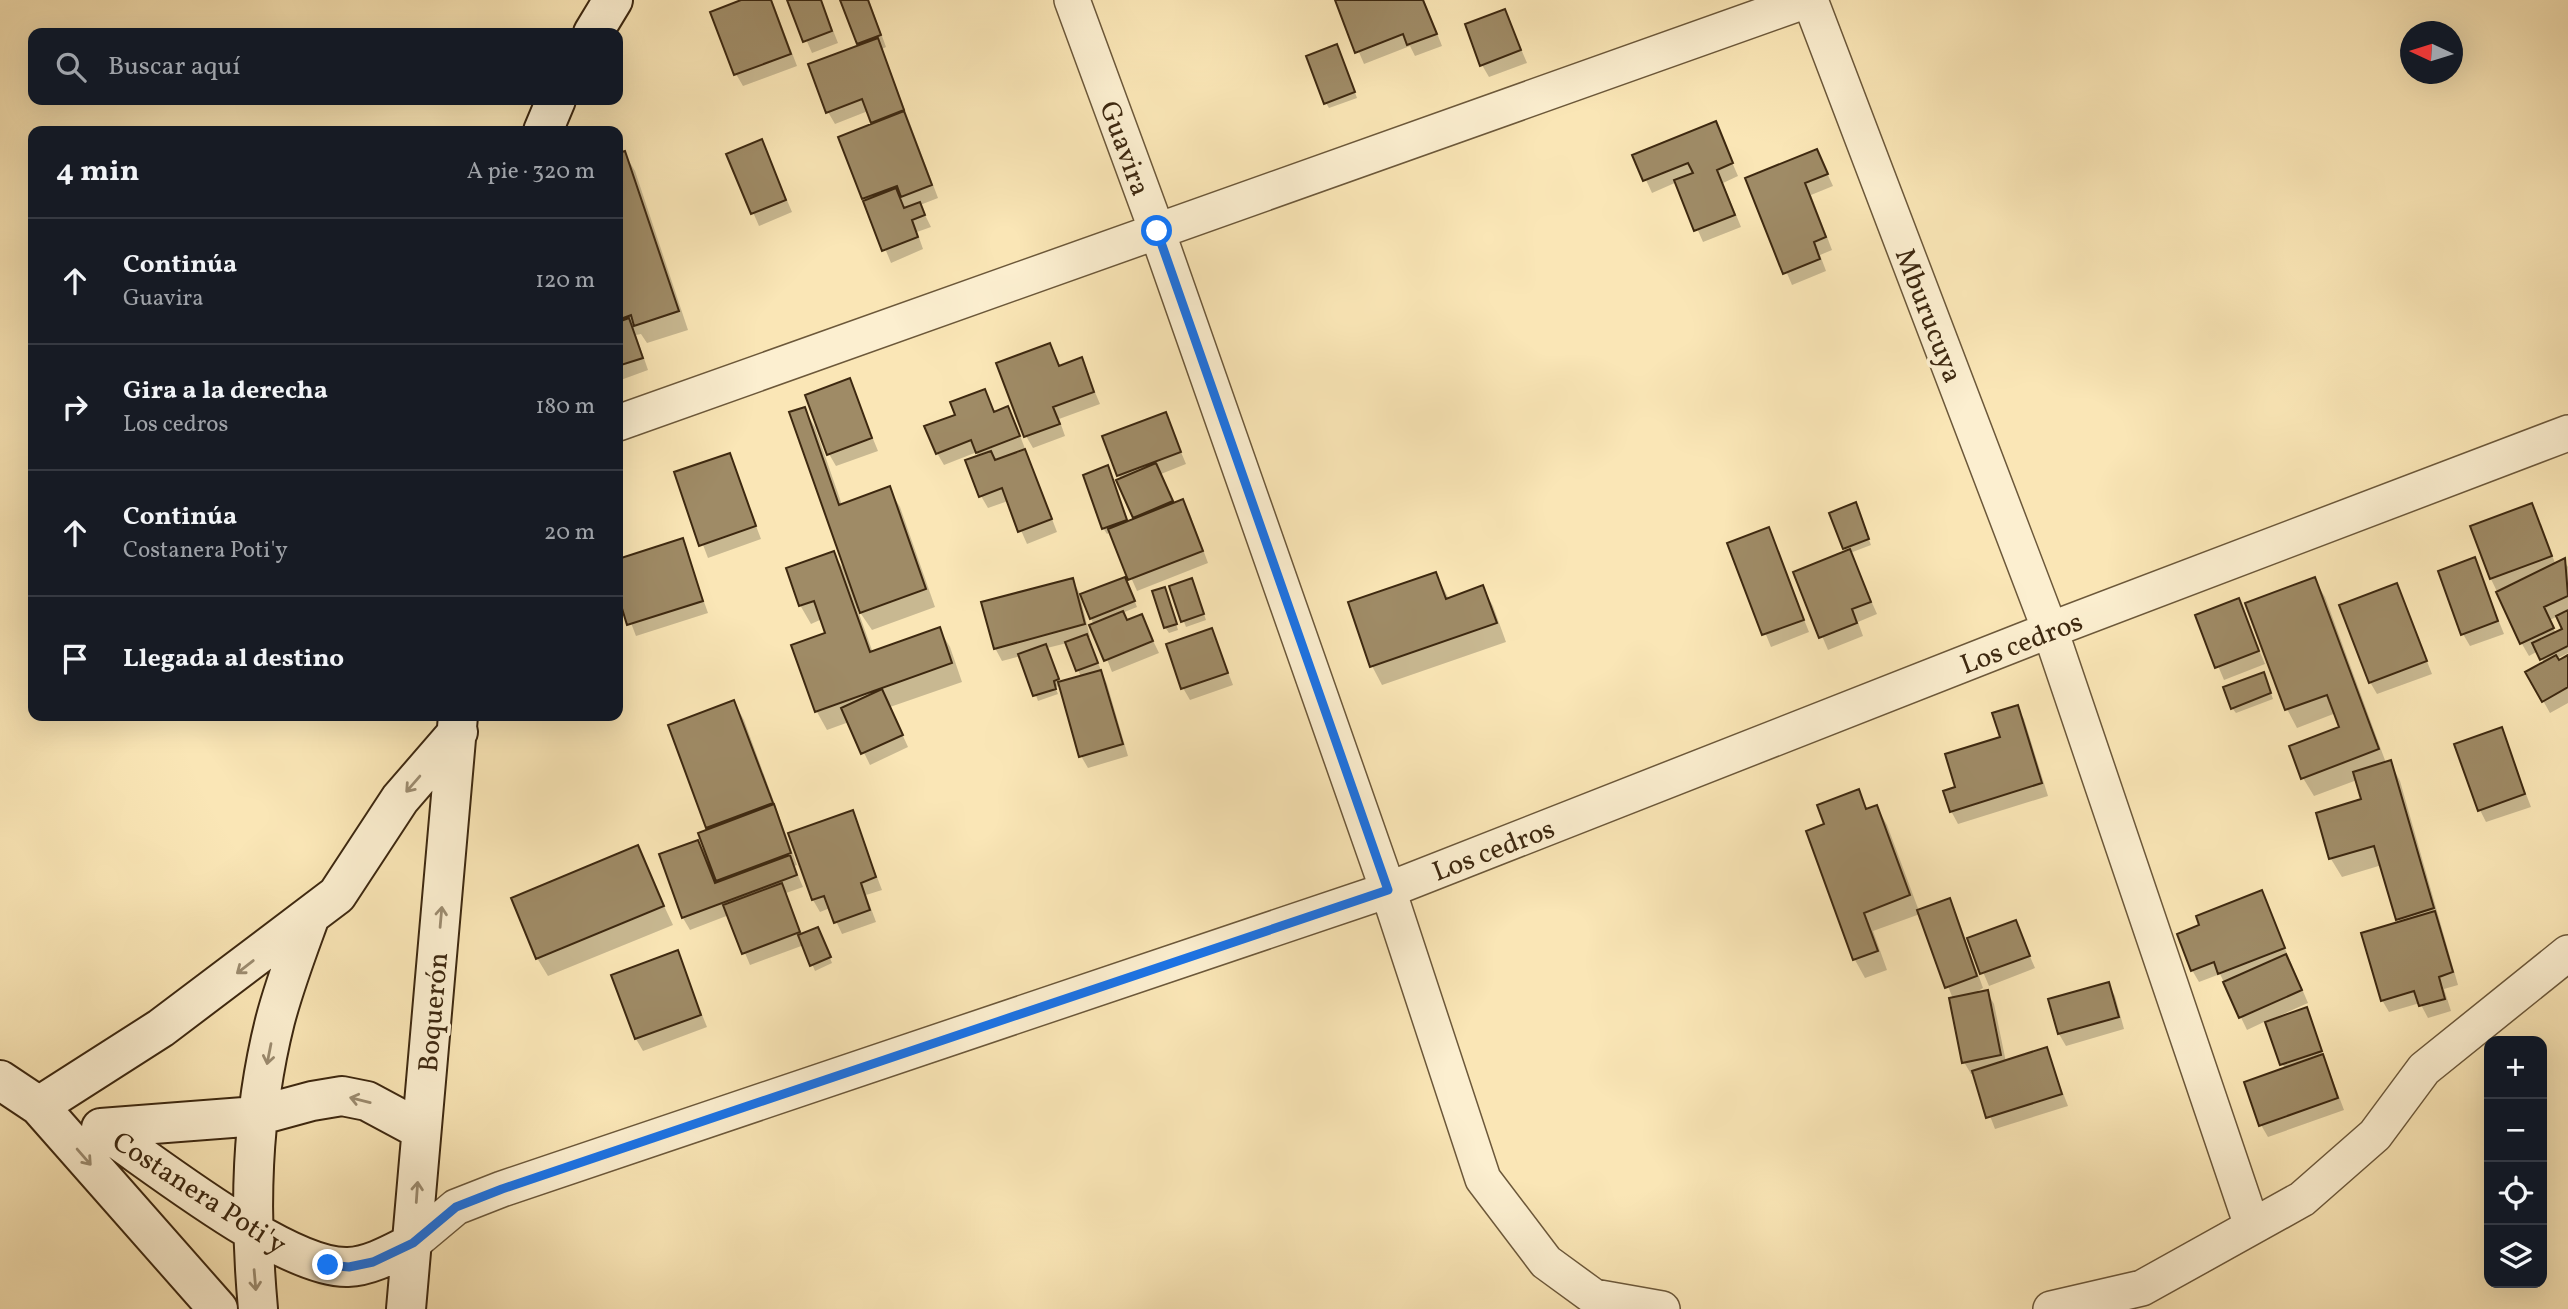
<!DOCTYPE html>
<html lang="es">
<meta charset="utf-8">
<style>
:root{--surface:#171b24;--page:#20242c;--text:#f1f3f6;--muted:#9ea1a6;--line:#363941}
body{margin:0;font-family:Vollkorn,serif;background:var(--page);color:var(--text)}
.controls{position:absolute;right:21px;bottom:21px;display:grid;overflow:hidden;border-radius:14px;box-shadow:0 7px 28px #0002}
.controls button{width:63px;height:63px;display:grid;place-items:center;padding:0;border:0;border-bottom:2px solid var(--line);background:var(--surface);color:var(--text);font:35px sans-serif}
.compass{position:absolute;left:2400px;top:21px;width:63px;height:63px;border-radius:50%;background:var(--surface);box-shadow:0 7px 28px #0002;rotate:274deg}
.stop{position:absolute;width:21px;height:21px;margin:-16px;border:5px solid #1a73e8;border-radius:50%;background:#fff}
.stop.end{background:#1a73e8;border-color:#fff;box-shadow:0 2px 7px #0008}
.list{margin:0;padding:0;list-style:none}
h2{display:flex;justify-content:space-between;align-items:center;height:91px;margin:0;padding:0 28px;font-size:30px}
h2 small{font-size:23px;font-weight:400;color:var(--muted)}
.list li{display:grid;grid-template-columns:46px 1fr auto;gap:21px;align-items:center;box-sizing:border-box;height:126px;padding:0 28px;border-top:2px solid var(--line)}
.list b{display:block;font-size:26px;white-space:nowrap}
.list p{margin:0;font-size:23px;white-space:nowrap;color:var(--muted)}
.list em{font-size:23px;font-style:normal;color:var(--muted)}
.icon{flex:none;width:38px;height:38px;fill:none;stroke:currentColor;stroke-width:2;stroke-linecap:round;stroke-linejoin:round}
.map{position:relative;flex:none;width:2568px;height:1309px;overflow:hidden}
.search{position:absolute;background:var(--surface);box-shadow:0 7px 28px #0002;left:28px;top:28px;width:595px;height:77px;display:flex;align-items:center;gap:18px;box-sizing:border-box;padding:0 24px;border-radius:14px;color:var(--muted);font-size:26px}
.panel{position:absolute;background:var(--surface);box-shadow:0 7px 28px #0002;left:28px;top:126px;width:595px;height:595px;border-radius:14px}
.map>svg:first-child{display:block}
.shadow{fill:#0003;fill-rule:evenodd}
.building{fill:#9f8b66;stroke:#3d2810;stroke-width:2}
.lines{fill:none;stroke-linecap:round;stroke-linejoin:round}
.street-casing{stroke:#6c583a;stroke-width:38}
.secondary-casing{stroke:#3d2810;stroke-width:42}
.street{stroke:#fcefd0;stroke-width:35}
.secondary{stroke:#fcefd0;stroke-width:38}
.oneway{stroke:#9c8c70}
.route{stroke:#1a73e8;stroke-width:9}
.labels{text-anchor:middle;stroke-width:7;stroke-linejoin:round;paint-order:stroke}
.street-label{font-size:28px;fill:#3d2810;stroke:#fcefd0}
</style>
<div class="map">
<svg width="2568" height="1309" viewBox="0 0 2568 1309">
<rect width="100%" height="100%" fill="#fae6b6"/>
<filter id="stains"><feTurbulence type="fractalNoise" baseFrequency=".00286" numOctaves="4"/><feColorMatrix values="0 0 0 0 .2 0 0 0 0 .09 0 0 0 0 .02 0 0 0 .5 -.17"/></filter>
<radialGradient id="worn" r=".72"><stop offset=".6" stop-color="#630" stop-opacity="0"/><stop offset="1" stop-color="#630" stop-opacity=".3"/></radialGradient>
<path class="shadow" d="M 746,0 L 772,0 L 797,66 L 743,86 L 736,74 Z
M 789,0 L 821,0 L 838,43 L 812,53 Z
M 842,0 L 869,0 L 886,47 L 882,49 L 938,198 L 920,205 L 931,227 L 917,232 L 923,249 L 891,263 L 840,138 L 874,125 L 868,111 L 835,124 L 828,112 L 860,47 Z
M 1337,0 L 1424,0 L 1442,46 L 1415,56 L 1410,46 L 1364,64 Z
M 1505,11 L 1527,63 L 1489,77 L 1482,65 Z
M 1340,52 L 1357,98 L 1329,108 L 1326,103 Z
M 1715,123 L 1738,176 L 1723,183 L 1741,227 L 1703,242 L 1677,182 L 1652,193 L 1635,156 Z
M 762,141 L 792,212 L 759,226 L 728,155 Z
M 1817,151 L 1833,186 L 1811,195 L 1832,250 L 1820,255 L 1826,271 L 1792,285 L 1747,179 Z
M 624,153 L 635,171 L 688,330 L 647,343 L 641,334 L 636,335 L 648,370 L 618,381 L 618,155 Z
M 1050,345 L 1061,367 L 1081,359 L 1100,404 L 1059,419 L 1065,436 L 1033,448 L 1026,436 Z
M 849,380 L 878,451 L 836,466 L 829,454 Z
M 984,391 L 995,413 L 1007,408 L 1014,420 L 1057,532 L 1027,544 L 1008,501 L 988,508 L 981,496 L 977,452 L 944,465 L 937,453 L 957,416 Z
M 804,409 L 815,427 L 842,505 L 889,489 L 900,507 L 935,607 L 872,630 L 857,608 L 873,653 L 939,629 L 950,647 L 962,682 L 890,707 L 908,747 L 870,765 L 849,722 L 827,730 L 817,712 L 793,646 L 827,634 L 822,619 L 811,624 L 800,605 L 833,553 L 848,575 Z
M 1165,414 L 1186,464 L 1161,474 L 1174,505 L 1183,501 L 1190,514 L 1208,563 L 1137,591 L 1111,532 L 1107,534 L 1103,528 L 1111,473 L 1128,523 L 1135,520 L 1119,475 Z
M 729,455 L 761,539 L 708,558 L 676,474 Z
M 2531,505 L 2556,565 L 2564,561 L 2568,567 L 2568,653 L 2556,659 L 2558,662 L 2568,657 L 2568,703 L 2550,713 L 2527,672 L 2544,663 L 2538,651 L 2529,656 L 2522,644 L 2491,579 L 2472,527 ZM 2558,616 L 2565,630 L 2556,634 L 2550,620 Z
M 1858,510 L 1871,545 L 1850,553 L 1877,614 L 1858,622 L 1863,636 L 1828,650 L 1795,573 L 1847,553 L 1844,548 Z
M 1768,529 L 1809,632 L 1771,647 L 1729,544 Z
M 682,540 L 708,613 L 636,636 L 618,589 L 618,561 Z
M 2474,559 L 2504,634 L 2470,646 L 2463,634 Z
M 1436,574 L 1449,599 L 1483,588 L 1493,606 L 1506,642 L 1382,685 L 1372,666 L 1350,603 Z
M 2314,579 L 2325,597 L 2386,763 L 2390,762 L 2400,781 L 2458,985 L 2444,989 L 2451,1011 L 2428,1018 L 2420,1003 L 2389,1012 L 2382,1000 L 2400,923 L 2382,865 L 2342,877 L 2331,859 L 2318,814 L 2363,800 L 2357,780 L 2314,796 L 2303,778 L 2342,728 L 2336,713 L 2297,728 L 2287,709 L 2248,604 Z
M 1072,580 L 1079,592 L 1090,637 L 1087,637 L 1107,684 L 1128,756 L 1088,768 L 1081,756 L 1060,686 L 1055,687 L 1058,694 L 1038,701 L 1021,656 L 1002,661 L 995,648 ZM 1067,643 L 1081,677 L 1060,683 L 1047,648 Z
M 1128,584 L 1137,607 L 1122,613 L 1127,622 L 1141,616 L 1159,653 L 1112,672 L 1091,618 Z
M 1194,585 L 1206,620 L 1186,627 L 1171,587 Z
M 2397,585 L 2432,674 L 2377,694 L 2370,682 Z
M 1167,595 L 1178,630 L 1169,633 L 1165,627 Z
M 2238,600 L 2265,664 L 2224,680 L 2197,616 Z
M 1212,630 L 1233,685 L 1190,700 L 1183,688 Z
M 2266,680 L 2273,699 L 2236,713 L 2232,708 Z
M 734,702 L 744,720 L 797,865 L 794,866 L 803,887 L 786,893 L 802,935 L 820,934 L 832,963 L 815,971 L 804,945 L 750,965 L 729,915 L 690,930 L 683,918 L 698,842 L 710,859 L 707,827 Z
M 2017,707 L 2024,719 L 2048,796 L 1958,824 L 1951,811 L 1958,788 L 2002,738 Z
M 2501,729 L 2531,807 L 2486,822 L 2480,810 Z
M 1858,792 L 1868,810 L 1877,807 L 1887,825 L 1919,911 L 1949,901 L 1956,913 L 1983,988 L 1971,995 L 1987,992 L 1994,1004 L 2006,1062 L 2046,1049 L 2068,1106 L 1995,1129 L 1974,1074 L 1971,1074 L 1964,1062 L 1953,999 L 1920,914 L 1873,931 L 1887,970 L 1865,978 L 1855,960 L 1809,832 L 1826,825 Z
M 852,812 L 882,890 L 866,895 L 876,922 L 842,934 L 830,908 L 820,912 L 813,900 L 790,834 Z
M 637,848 L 673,925 L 548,976 L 537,958 Z
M 2261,892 L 2308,1003 L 2272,1019 L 2273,1021 L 2306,1009 L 2344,1110 L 2268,1137 L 2261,1125 L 2285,1070 L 2266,1021 L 2247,1030 L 2220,974 L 2199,982 L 2192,970 L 2202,926 Z
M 2015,922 L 2035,968 L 1989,986 L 1969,939 Z
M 677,952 L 707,1027 L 643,1051 L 636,1039 Z
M 2108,984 L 2115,996 L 2124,1029 L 2066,1046 L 2059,1034 L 2050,1000 Z"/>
<path class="building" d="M 741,0 L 771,0 L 791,54 L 734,75 L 710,12 Z
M 787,0 L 821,0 L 832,31 L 803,42 Z
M 840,0 L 868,0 L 881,35 L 857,44 Z
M 1335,0 L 1423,0 L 1437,34 L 1407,45 L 1403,34 L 1355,53 Z
M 1505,9 L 1521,50 L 1480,66 L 1465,24 Z
M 878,38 L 904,110 L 871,123 L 862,99 L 826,113 L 808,64 Z
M 1337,44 L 1355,92 L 1324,104 L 1306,56 Z
M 904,111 L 932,185 L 901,197 L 897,186 L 862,199 L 838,137 Z
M 1716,121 L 1733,163 L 1717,170 L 1735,215 L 1694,231 L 1674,180 L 1693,173 L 1688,163 L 1643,181 L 1632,155 Z
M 762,139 L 786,200 L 751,214 L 726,154 Z
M 1817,149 L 1828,174 L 1805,183 L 1826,237 L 1814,242 L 1820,259 L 1783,274 L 1745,178 Z
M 625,151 L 679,311 L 634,326 L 631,315 L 618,320 L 618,153 Z
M 896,188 L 904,208 L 920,202 L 925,215 L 912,220 L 918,237 L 882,251 L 863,201 Z
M 629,318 L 643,358 L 618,366 L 618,322 Z
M 1050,343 L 1059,366 L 1082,357 L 1094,392 L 1053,407 L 1060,424 L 1024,437 L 996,363 Z
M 850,378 L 872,438 L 827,455 L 805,395 Z
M 985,389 L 994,412 L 1008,406 L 1020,436 L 976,453 L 971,440 L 936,454 L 924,426 L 955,415 L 950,402 Z
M 805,407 L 839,505 L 890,486 L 926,589 L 860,613 L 789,412 Z
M 1166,412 L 1181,452 L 1117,476 L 1102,436 Z
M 1025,449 L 1052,519 L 1018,532 L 1002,488 L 979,497 L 965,460 L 991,451 L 995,460 Z
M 730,453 L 756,526 L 699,546 L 674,472 Z
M 1156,463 L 1173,501 L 1133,518 L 1116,480 Z
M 1108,465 L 1127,520 L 1102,529 L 1083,475 Z
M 1183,499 L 1203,551 L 1128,580 L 1108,529 Z
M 1856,502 L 1869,539 L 1843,549 L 1829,513 Z
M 2532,503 L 2552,556 L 2490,579 L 2470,526 Z
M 1769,527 L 1804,620 L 1762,635 L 1727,543 Z
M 683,538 L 703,601 L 627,625 L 618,595 L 618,559 Z
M 1850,549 L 1871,602 L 1852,609 L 1857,623 L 1819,638 L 1793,572 Z
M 834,551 L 870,652 L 940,627 L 952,663 L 815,712 L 791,645 L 825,633 L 814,601 L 799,606 L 786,568 Z
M 2475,557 L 2498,621 L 2461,635 L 2438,571 Z
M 2565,558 L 2568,596 L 2544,607 L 2554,628 L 2520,644 L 2496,592 Z
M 1436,572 L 1446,599 L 1483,585 L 1497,623 L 1370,667 L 1348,602 Z
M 1125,577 L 1135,601 L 1090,619 L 1080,594 Z
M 2315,577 L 2379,749 L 2301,779 L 2289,746 L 2339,727 L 2327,695 L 2285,710 L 2245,603 Z
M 1073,578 L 1085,624 L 994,649 L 981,602 Z
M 1192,578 L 1204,614 L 1181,622 L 1169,586 Z
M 2397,583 L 2427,661 L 2369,683 L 2339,605 Z
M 1165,587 L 1177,624 L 1164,628 L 1152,591 Z
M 2239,598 L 2259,651 L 2215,668 L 2195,615 Z
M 2568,610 L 2568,646 L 2540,660 L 2532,643 L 2562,629 L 2556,616 Z
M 1123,611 L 1127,620 L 1142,614 L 1153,641 L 1104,661 L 1089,625 Z
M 1212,628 L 1228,673 L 1181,689 L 1166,644 Z
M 1087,634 L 1098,663 L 1076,671 L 1065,642 Z
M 1046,644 L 1059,679 L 1054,681 L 1056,689 L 1033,696 L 1018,654 Z
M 2556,655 L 2559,660 L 2568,655 L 2568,687 L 2542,702 L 2525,672 Z
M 1101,670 L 1123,744 L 1079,757 L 1058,682 Z
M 2264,672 L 2271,693 L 2231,709 L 2223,687 Z
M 882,689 L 903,735 L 861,754 L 841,708 Z
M 734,700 L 773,803 L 706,828 L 668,725 Z
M 2018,705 L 2042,783 L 1950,812 L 1943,791 L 1955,787 L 1945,754 L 2000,737 L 1992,713 Z
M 2502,727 L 2525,794 L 2478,811 L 2454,744 Z
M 2391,760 L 2434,908 L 2396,920 L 2374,846 L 2329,859 L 2316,813 L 2361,799 L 2353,772 Z
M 1859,789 L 1866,809 L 1877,805 L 1910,895 L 1864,913 L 1878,951 L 1853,960 L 1806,831 L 1824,824 L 1817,805 Z
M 774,804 L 791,853 L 716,881 L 698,833 Z
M 853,810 L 876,877 L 861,883 L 870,910 L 834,923 L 824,896 L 812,900 L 788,833 Z
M 698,840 L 715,883 L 790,855 L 797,875 L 682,918 L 659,854 Z
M 638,845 L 664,906 L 536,959 L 511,898 Z
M 782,883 L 800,932 L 742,954 L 723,905 Z
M 2262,890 L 2285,948 L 2218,974 L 2214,962 L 2191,971 L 2177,934 L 2199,925 L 2196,916 Z
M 1950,898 L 1977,976 L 1945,988 L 1917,910 Z
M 2435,911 L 2453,972 L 2439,977 L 2445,999 L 2419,1006 L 2414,991 L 2381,1001 L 2361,933 Z
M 2016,920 L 2030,956 L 1980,974 L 1967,938 Z
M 818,927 L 831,957 L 810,966 L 798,935 Z
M 678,950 L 701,1015 L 635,1039 L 611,975 Z
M 2286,954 L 2302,990 L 2239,1018 L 2223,982 Z
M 2109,982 L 2119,1017 L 2058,1034 L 2048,999 Z
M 1988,990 L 2001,1055 L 1962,1063 L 1949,998 Z
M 2307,1007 L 2322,1051 L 2280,1065 L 2265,1022 Z
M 2047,1047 L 2062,1094 L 1986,1118 L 1972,1071 Z
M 2323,1054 L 2338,1098 L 2259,1126 L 2244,1082 Z"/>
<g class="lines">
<defs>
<path id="street" d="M 1072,0 L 1157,231 L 1388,890 L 1483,1179 L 1546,1262 L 1594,1297 L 1662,1309
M 1810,0 L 2050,630 L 2252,1226
M 618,423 L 1807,0
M 413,1243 L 456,1207 L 502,1189 L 1388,890 L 2050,630 L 2568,433
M 2051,1309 L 2142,1288 L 2302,1199 L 2375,1135 L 2424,1069 L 2568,953"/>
<path id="secondary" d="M 593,33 L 613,0
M 543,131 L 556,100
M 0,1080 L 39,1106 L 218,1309
M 39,1106 L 161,1028 L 337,895 L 400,799 L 458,732
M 101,1128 C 156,1165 286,1269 348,1267 C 371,1266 393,1253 413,1243
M 101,1128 L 257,1116 L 312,1101 L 342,1096 L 367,1101 L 421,1130
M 258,1309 C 249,1210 251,1117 275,1021 C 284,986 297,952 309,919
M 406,1309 L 458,716"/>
</defs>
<use href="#street" class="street-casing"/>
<use href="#secondary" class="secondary-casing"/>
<use href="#street" class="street"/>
<use href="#secondary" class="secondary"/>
</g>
<defs><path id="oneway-shaft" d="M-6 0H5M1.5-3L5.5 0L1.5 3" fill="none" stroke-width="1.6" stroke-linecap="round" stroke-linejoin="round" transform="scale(1.75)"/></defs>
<g class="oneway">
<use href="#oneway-shaft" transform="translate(413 784) rotate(131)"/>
<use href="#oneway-shaft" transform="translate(441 917) rotate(-85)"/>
<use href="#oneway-shaft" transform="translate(245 967) rotate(142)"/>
<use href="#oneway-shaft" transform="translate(269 1054) rotate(101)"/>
<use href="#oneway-shaft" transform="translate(360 1100) rotate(-166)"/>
<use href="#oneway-shaft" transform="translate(84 1157) rotate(49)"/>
<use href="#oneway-shaft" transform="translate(417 1192) rotate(-86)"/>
<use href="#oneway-shaft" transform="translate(255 1280) rotate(85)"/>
</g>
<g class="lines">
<path class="route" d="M 328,1265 L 349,1267 L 373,1262 L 413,1243 L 456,1207 L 502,1189 L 1388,890 L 1157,231"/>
</g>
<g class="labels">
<g class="street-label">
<text transform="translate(1126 148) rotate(70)" y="10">Guavira</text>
<text transform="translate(1930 315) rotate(69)" y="10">Mburucuya</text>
<text transform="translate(2021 642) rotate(-21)" y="10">Los cedros</text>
<text transform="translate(1493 849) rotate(-21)" y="10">Los cedros</text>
<text transform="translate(432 1012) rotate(-85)" y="10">Boquerón</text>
<text transform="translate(200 1192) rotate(33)" y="10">Costanera Poti'y</text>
</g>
</g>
<rect width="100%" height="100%" filter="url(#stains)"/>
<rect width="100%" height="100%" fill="url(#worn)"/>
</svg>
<div class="controls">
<button>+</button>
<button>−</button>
<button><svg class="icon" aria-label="locate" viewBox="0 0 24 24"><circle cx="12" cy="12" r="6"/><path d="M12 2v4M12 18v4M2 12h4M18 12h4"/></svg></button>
<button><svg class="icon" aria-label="layers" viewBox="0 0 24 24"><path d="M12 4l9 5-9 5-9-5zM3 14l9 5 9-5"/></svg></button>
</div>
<svg class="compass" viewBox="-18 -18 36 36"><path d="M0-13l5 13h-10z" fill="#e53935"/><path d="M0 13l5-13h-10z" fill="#9ea1a6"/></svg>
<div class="stop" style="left:1157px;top:231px"></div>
<div class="stop end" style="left:328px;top:1265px"></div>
<div class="search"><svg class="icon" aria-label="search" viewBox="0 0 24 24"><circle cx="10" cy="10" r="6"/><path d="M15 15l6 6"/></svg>Buscar aquí</div>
<section class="panel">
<h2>4 min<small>A pie · 320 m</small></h2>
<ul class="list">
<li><svg class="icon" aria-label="ahead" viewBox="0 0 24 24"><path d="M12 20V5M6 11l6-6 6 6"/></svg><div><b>Continúa</b><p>Guavira</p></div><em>120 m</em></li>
<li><svg class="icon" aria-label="right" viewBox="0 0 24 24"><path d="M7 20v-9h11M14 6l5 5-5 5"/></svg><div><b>Gira a la derecha</b><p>Los cedros</p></div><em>180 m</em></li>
<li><svg class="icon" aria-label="ahead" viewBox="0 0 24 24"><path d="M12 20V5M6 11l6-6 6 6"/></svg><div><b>Continúa</b><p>Costanera Poti'y</p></div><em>20 m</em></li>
<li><svg class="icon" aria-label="arrive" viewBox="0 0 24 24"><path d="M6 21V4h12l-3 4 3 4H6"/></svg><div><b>Llegada al destino</b></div></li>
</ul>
</section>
</div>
